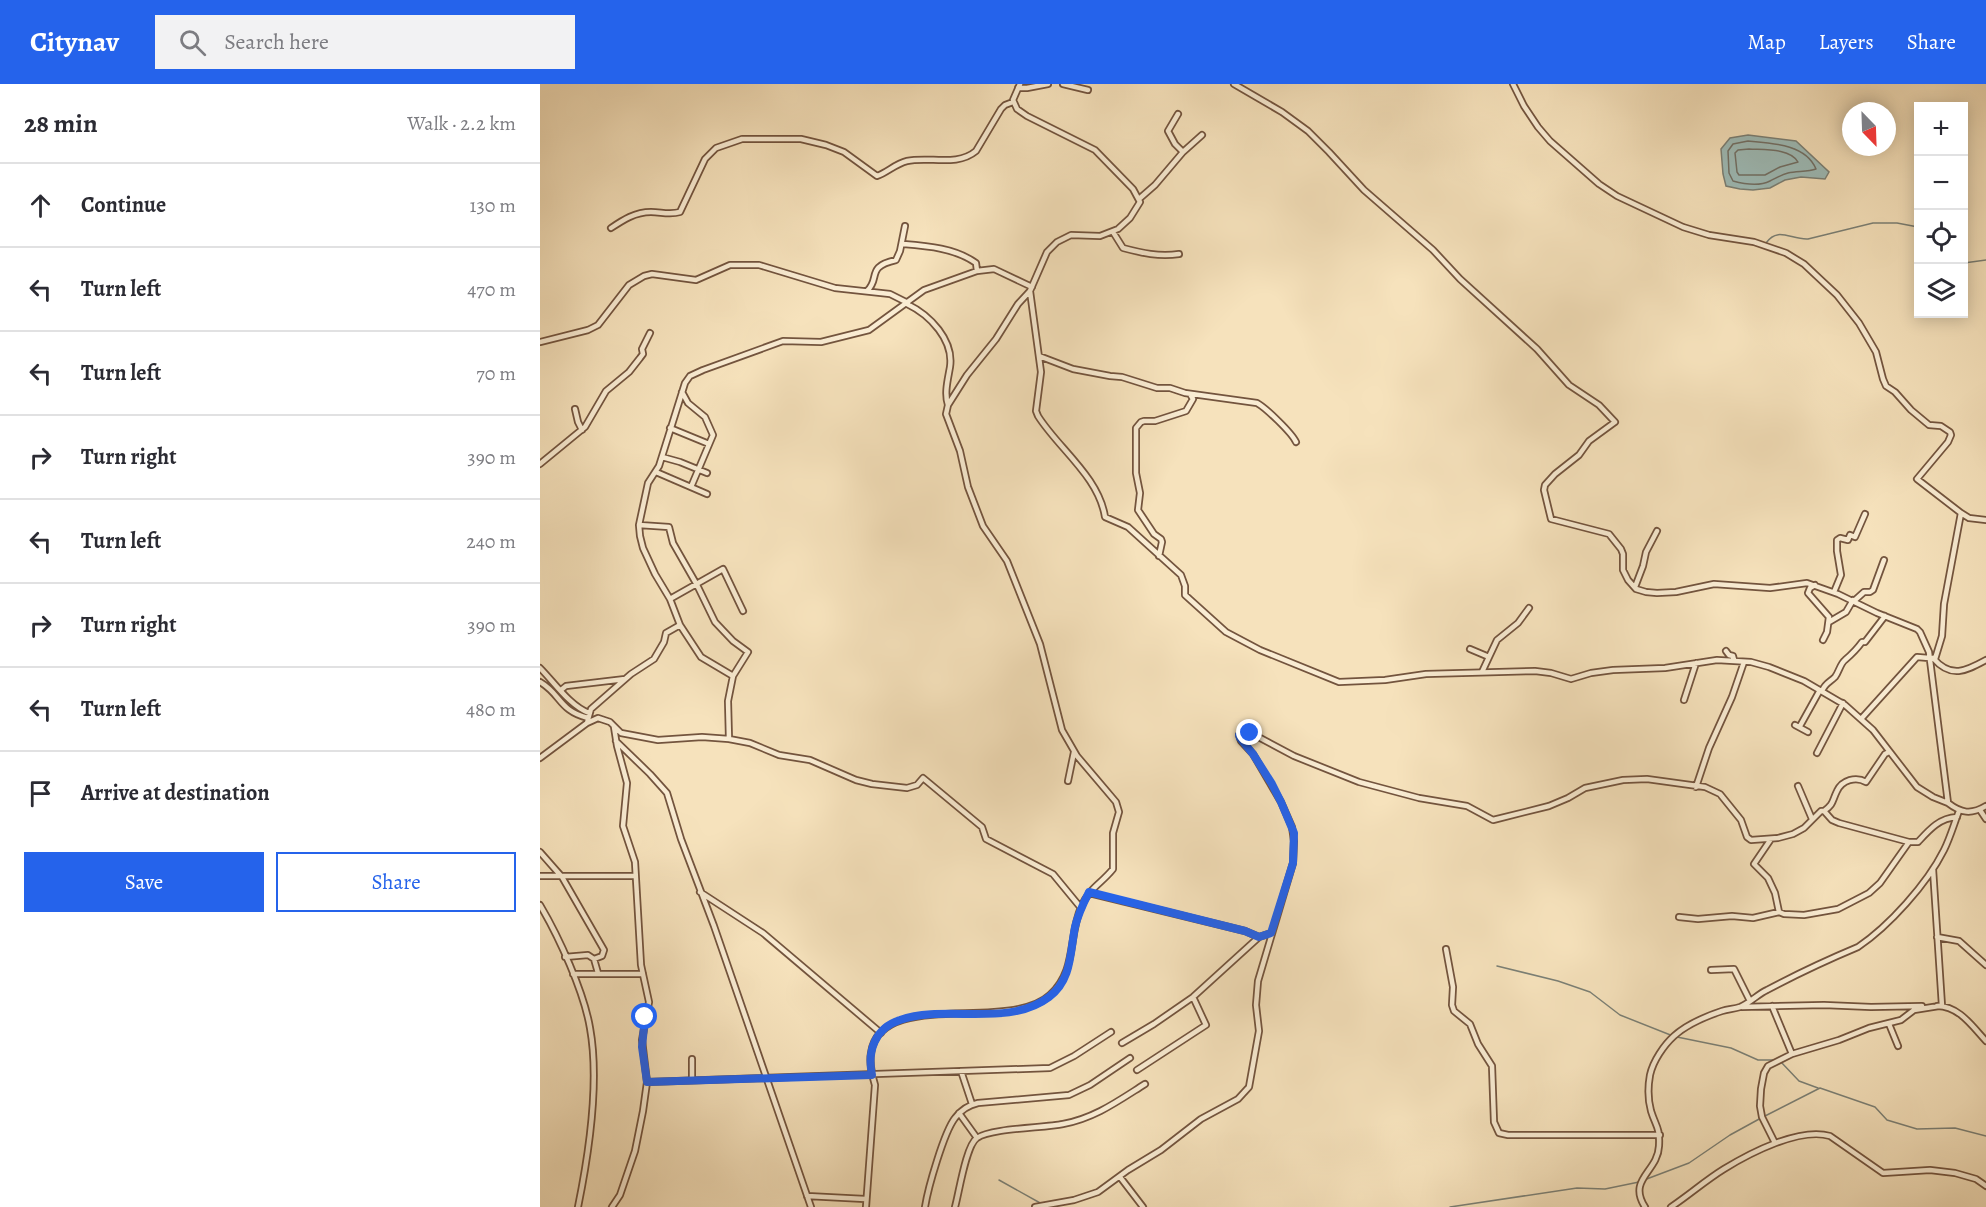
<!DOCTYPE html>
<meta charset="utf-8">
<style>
:root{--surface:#fff;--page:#f2f2f3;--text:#2b2b33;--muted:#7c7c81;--line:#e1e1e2;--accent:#2563eb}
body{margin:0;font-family:Alegreya,serif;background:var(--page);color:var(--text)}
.controls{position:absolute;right:18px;top:18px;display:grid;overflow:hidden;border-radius:0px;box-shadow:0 3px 15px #0003}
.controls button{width:54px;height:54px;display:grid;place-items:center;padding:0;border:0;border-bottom:2px solid var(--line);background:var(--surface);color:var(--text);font:30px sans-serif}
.compass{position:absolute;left:1302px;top:18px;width:54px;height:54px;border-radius:50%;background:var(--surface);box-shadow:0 3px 15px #0003;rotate:157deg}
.stop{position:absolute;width:18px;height:18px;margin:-14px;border:4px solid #2563eb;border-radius:50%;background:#fff}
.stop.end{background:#2563eb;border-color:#fff;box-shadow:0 2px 6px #0008}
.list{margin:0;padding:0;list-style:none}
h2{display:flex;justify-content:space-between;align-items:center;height:78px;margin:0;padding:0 24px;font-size:26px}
h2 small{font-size:20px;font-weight:400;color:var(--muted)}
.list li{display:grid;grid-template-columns:39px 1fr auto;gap:18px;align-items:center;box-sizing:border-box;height:84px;padding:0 24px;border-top:2px solid var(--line)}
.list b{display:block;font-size:22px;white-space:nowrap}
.list em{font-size:20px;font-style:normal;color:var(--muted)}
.actions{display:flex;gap:12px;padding:18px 24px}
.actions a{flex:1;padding:14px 0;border:2px solid var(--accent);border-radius:0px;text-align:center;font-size:21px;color:var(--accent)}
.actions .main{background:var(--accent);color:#fff}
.icon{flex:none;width:33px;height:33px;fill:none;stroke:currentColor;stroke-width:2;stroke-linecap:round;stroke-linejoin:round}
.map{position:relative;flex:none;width:1446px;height:1123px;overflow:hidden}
header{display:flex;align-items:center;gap:36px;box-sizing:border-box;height:84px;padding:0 30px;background:var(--accent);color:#fff}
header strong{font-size:28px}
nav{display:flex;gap:33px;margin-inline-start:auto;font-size:21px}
.search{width:420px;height:54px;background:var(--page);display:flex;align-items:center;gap:15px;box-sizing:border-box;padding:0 21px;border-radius:0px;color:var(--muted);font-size:22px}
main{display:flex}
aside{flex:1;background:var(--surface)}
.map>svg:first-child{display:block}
.water{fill:#9ebcb8;stroke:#7b8076;stroke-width:1.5}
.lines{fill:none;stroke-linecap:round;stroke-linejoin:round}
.shore{stroke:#727066;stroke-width:1.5}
.stream{stroke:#7b8076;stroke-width:1.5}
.minor-casing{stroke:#73543e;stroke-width:8}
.minor{stroke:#f9ecd3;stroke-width:4.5}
.route{stroke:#2563eb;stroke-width:8}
</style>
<header>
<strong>Citynav</strong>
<div class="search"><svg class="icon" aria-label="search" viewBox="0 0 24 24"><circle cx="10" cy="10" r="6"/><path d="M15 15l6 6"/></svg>Search here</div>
<nav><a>Map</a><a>Layers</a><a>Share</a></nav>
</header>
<main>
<aside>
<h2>28 min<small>Walk · 2.2 km</small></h2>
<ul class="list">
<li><svg class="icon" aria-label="ahead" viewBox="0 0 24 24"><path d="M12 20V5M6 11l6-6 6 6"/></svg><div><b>Continue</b></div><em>130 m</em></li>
<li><svg class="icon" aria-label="left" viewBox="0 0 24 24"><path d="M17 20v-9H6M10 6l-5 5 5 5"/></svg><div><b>Turn left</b></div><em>470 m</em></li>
<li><svg class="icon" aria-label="left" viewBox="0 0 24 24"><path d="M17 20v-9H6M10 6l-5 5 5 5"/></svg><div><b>Turn left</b></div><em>70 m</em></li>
<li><svg class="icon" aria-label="right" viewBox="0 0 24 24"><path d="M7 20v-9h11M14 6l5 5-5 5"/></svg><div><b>Turn right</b></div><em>390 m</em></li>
<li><svg class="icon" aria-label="left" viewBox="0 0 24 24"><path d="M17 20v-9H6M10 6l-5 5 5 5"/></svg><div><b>Turn left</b></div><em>240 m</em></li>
<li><svg class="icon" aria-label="right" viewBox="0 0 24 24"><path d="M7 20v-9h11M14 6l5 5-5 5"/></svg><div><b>Turn right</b></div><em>390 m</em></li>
<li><svg class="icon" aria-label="left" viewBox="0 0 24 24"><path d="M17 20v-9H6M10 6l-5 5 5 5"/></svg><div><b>Turn left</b></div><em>480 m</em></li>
<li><svg class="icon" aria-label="arrive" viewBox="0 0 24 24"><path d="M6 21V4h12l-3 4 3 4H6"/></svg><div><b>Arrive at destination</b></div></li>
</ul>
<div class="actions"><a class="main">Save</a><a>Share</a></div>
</aside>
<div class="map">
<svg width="1446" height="1123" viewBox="0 0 1446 1123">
<rect width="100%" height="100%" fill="#f6e2bc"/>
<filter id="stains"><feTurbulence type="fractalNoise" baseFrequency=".00333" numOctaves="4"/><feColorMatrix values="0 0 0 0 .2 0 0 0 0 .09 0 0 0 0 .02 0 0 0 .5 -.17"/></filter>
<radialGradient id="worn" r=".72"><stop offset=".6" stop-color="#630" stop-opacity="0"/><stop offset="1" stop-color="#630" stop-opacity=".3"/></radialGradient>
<path class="water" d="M 1208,51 L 1256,57 L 1289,88 L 1285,95 L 1261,93 L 1245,96 L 1230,104 L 1213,106 L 1200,105 L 1186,102 L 1183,90 L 1181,65 L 1190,54 Z"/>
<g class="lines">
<path class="shore" d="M 1208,57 C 1231,59 1266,60 1276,85 C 1268,88 1257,87 1248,89 C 1241,91 1236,94 1230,97 C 1220,102 1204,100 1193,97 L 1189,89 L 1188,67 L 1193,60 Z
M 1209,65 C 1224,66 1250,64 1258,78 L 1240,83 L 1225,91 L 1199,91 L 1197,88 L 1195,69 L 1198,66 Z"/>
<path class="stream" d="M 1226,159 C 1238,142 1251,156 1268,155 L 1333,139 L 1357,139 L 1378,143
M 1424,179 L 1446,176
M 957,882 L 1018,897 L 1050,908 L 1080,931 L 1133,952
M 1137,953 L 1191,964 L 1218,976 L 1237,976
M 1241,978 L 1259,997 L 1278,1004
M 1225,1032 L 1280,1004 L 1335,1023 L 1347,1036 L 1377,1045 L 1415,1044 L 1446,1052
M 459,1096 L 502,1120
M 1104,1096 L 1149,1079 L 1190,1051 L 1221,1034
M 910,1123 L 1037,1104 L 1065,1105 L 1099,1098"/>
<defs>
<path id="minor" d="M 480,0 L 473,16 L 477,25 L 487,32 L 555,66 L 593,105 L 600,118 L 590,134 L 578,145 L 560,152 L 531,151 L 517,158 L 507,168 L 490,207 L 501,288 L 496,327 L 498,332 C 518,364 559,393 565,433 L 588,443 L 641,491 L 645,502 L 645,511 L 686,548 L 720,566 L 799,598 L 845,596 L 886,590 L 995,587 L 1011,589 L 1031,595 L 1051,589 L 1073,586 L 1125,584 L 1177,576 L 1211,578 L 1229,583 L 1264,597 L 1305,621 L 1333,646 L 1377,703 L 1393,713 L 1408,719
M 523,0 L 548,6
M 694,0 L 742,28 L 768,47 L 789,68 L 824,106 L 893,166 L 920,195 L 997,265 L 1029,301 L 1059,321 L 1075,338 L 1049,357 L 1039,371 L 1015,390 L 1005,401 L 1004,406 L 1011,435 L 1069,450 L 1081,465 L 1083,470 L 1083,486 L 1088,496 L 1096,505 L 1106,508 L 1117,509 L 1136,508 L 1174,500 L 1230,504 L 1267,499 L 1298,510 L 1337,529 L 1377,545 L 1380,548 L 1389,568 L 1408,719 C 1421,729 1431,731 1446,722
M 973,0 L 984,22 L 998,43 L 1010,57 L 1059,100 L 1077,112 L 1143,143 L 1169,151 L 1214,158 L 1246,169 L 1264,180 L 1297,211 L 1319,239 L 1336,268 L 1343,295 L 1346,302 L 1355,308 L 1371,326 L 1389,341 L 1401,342 L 1410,348 L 1411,351 L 1408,358 L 1377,395 L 1421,429 L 1429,434 L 1446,436
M 478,4 L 487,4 L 508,0
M 638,30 L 628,47 L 635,60 L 643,68
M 599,115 L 615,101 L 643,68 L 662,51
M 71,144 C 83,136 95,128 111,128 C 121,128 130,131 140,128 L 165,75 L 176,64 L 202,55 L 261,55 L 286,61 L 304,68 L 337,92 C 348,88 355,80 367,77 C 389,72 417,83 436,67 L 461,25 L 465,21 L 473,18
M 573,148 L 583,164 C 602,169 619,173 639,170
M 362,160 C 387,162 415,164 436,179 L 437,187
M 327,207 C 341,194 325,183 356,176 L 360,167 L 365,142
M 367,220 C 390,231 414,256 410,283 C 408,295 404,309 408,321
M 0,258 L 48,246 L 58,241 L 89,201 L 104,192 L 112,190 L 156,196 L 190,181 L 219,181 L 295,204 L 350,210 L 368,219
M 499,272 L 533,285 L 570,292 L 582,293 L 617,304 L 630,304 L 645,309 L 717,319 C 726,324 752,349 756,358
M 142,308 L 148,319 L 165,333 L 173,351 L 151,403
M 35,325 L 38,338 L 42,346
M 130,344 L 169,360
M 122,373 L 140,378 L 167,389
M 0,380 L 45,343 L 66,307 L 89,288 L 100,274 L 103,270 L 102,265 L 110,249
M 116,388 L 167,410
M 99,441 L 129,443 L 133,459 L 157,501 L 175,538 L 193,557 L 208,568 L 193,592
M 619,472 L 622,458 L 621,455 L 614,450 L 598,426 L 600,409 L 596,389 L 596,344 L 601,338 L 604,337 L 615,337 L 646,327 L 653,315 L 650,310
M 1275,501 L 1270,504 L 1268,509 L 1289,533 L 1287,548 L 1283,556
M 1095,503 L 1103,482 L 1106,468 L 1117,447
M 1294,508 L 1301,491 L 1297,467 L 1297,456 L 1300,454 L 1308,456 L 1310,451 L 1315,453 L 1325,430
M 130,515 L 183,485 L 203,527
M 1314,517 L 1324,508 L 1330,508 L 1333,506 L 1344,476
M 1289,538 L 1306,528 L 1313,516
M 140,541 L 161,573 L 193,592 L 188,617 L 189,655
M 930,565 L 949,573 L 942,588
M 1186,567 L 1189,571 L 1193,572 L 1194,576
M 949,573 L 957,556 L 978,539 L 989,524
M 1393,574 C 1411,595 1426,587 1446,576
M 1395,575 L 1402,552 L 1404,520 L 1421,429
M 0,584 C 14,598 30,622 49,629
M 0,598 C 21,610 19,627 48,634
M 21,606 L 26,602 L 85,595
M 1282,607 C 1285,599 1290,598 1295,593 C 1299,588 1300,580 1305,576 C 1312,570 1317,565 1322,558 L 1325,558 L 1345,532
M 1144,616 L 1156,579
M 1321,635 L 1377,573 L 1389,574
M 47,639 L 51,625 L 91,590 L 114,575 L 124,558 L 126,549 L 140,541 L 130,515 L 115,490 L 103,464 L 100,452 L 99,441 L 108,399 L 119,382 L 145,299 L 150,292 L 163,286 L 243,257 L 281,258 L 329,246 L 384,206 L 437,187 L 454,185 L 492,203
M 1255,641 L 1268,648
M 1260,642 L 1280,606
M 76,657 L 110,690 L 127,709 L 141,755 L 174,842 L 271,1123
M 1277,669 L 1303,619
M 0,674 L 47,639 L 58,634 L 70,638 L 81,649 L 118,656 L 162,653 L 189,655 L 210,659 L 239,671 L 270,676 L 316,696 L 332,700 L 367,704 L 377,701 L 383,694 L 442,743 L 446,755 L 513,790 L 541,824
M 528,697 L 534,668
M 1258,702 L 1272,735
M 1156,703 L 1169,664 L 1192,613 L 1204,578
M 1440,726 L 1446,735
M 1284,727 C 1294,720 1292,717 1297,707 C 1302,696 1316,692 1326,698 L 1345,670 L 1349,668
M 1231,755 L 1214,780 L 1228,794 L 1235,809 L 1239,828
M 0,768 L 22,793 L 64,866 L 62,872 L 54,875
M 1393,785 L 1402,922
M 0,792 L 95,792
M 160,808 L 223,849 L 341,949
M 549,809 L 705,847 L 719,853
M 0,821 C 19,853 44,908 50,944 C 60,999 49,1069 38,1123
M 1139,833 L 1158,835 L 1192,832 L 1213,834 L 1239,828 L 1244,830 L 1264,831 L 1298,825 L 1329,809 L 1340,799 L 1369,758 L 1378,758 C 1389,746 1399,734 1417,733
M 1397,853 L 1419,857 L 1446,881
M 906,865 L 913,903 L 912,921 L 914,927 L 930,940 L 938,960 L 952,982 L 954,1038 L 959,1049 L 968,1051 L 1120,1051
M 25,873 L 48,871 L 54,875 L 58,889
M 1171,886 L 1194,885 L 1210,917
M 33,890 L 103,890
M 1232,922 L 1252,970
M 1397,922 C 1419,922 1432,942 1446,957
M 1202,923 L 1284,921 L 1331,923 L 1382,922
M 1349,940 L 1358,962
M 582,959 L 614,940 L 653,913 L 719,853 L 731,849
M 152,975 L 152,996
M 597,986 L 666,941 L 653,913
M 421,987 L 432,1020
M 107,998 L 510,984 L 534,972 L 571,948
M 419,1029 L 437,1054
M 1235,1059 L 1222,1033 L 1220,1022 L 1221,1005 L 1224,989 L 1228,982 L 1252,970 L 1299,956 L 1329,944 L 1361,936 L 1374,926 L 1399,922
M 580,1093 L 603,1123
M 267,1112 L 325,1115
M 72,1123 L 80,1111 L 95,1067 L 103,1027 L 107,998 L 102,956 L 109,918 L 101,881 L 95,778 L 83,742 L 87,699 L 77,662 L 74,643
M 326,1123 L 335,1001 C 332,991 329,980 331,969 C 340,904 470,949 510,911 C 537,886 528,854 541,823 C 550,803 561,800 573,785 L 573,749 L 579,728 L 576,718 L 537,672 L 522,646 L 500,560 L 467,477 L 443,442 L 428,403 L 420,367 L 406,330 L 408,321 L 427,291 L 456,255 L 478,220 L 490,207
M 385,1123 C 388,1104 404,1048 415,1034 C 421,1026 429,1021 438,1019 L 529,1011 L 550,1001 L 590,974
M 415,1123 C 419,1109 426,1061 437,1054 C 451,1044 504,1044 523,1040 C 555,1034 578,1017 605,1000
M 495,1123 L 534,1116 L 558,1108 L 588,1086 L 621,1066 L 661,1035 L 698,1015 L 709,1003 L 719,947 L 716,921 L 718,897 L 753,779 L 754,757 L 752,743 L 741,718 L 713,670 L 701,657 L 699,651 L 702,647 L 707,647 L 754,672 L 819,698 L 879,714 L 927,722 L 953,736 L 1009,722 L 1028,714 L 1045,704 L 1083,696 L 1107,695 L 1165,703 L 1180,710 L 1201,736 L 1207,753 L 1211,756 L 1238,754 L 1253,750 L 1264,744 L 1281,727 L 1284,727 L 1292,736 L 1299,739 L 1369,758
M 1105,1123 C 1087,1095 1118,1088 1119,1062 C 1120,1043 1116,1043 1111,1027 C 1108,1016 1108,1002 1110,991 C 1113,977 1124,961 1134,952 C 1146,941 1167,932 1182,927 C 1188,925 1194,925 1200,923 C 1210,919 1218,910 1227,906 C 1257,890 1287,876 1318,863 C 1349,842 1387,800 1404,766 C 1410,754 1414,740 1419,727
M 1131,1123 C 1149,1111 1166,1096 1184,1085 C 1210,1069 1260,1043 1290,1052 L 1343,1089 L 1390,1086 L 1415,1089 L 1436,1095 L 1446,1102"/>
</defs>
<use href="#minor" class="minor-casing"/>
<use href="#minor" class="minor"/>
</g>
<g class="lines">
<path class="route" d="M 105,933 L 102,963 L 107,998 L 332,991 C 327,967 335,944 360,936 C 406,920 468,944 509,913 C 532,896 530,868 535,843 C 538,830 543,820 549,808 L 705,847 L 719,853 L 731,849 L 753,779 L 754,749 L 741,718 L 732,700 L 713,670 L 700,654 L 699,651 L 702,647 L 710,649"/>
</g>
<rect width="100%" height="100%" filter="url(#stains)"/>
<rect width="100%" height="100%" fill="url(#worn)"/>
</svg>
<div class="controls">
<button>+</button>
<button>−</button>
<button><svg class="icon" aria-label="locate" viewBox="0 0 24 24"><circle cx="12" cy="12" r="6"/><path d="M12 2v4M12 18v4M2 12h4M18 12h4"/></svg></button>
<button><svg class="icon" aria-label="layers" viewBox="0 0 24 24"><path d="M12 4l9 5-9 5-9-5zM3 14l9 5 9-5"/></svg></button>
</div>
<svg class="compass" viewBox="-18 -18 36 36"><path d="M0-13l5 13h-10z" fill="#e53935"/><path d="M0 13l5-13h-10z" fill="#7c7c81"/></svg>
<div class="stop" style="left:105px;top:933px"></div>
<div class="stop end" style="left:710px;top:649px"></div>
</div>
</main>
